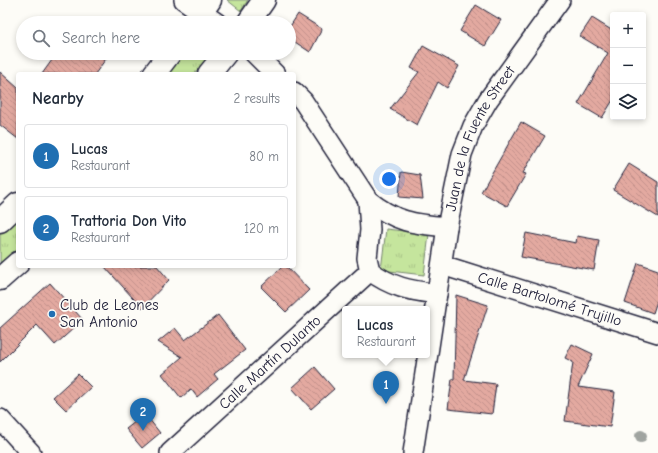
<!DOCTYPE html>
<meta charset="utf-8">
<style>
:root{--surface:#fff;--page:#f6f6f7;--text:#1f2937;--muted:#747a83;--line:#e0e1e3;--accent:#1f6fb2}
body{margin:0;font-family:"Comic Neue",sans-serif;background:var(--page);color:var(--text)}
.controls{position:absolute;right:12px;top:12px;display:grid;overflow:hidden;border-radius:4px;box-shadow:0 2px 6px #0003}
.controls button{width:36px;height:36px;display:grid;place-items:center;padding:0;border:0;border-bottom:1px solid var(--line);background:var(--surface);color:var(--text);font:20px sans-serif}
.you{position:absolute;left:389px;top:179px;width:14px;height:14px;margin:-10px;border:3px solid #fff;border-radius:50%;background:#1a73e8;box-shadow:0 0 0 6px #1a73e833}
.badge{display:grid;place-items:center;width:26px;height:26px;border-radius:50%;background:var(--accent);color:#fff;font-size:13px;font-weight:700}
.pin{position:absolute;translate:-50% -33px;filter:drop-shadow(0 1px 2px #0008)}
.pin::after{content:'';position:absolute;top:21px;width:14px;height:12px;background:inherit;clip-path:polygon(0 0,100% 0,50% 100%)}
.popup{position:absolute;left:342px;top:306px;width:88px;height:52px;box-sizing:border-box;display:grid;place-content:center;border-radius:4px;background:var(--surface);filter:drop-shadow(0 1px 3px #0005);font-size:13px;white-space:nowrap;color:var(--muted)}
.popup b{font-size:15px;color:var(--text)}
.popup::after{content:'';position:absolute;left:50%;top:100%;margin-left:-8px;border:8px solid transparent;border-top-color:var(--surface)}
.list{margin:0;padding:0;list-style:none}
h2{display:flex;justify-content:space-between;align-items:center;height:52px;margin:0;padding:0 16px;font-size:17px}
h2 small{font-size:13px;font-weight:400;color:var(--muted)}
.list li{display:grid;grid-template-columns:26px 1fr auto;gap:12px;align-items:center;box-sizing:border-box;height:64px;margin:0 8px 8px;padding:0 8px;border:1px solid var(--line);border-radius:4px}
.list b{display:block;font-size:15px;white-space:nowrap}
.list p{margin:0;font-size:13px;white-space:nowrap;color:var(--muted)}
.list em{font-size:13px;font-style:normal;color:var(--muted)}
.icon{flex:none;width:22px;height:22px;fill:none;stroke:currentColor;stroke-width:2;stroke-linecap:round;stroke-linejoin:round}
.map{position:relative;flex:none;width:658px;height:453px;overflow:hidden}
.search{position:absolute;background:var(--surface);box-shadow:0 2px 6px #0003;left:16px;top:16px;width:280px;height:44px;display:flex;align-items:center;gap:10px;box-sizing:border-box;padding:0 14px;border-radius:22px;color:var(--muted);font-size:15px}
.panel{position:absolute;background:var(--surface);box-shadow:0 2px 6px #0003;left:16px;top:72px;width:280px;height:196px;border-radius:4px}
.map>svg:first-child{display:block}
.grass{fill:url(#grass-tufts);stroke:#74846c}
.building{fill:url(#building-back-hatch);stroke:#22223b}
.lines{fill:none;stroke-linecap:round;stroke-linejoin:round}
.street-casing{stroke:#22223b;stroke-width:22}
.secondary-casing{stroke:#22223b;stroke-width:25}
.street{stroke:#fdfcf7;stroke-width:19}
.secondary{stroke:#fdfcf7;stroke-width:22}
.tree{fill:#a0a4a0}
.poi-dot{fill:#1f6fb2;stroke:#fdfcf7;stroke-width:1.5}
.labels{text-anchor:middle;stroke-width:3.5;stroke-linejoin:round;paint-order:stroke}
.street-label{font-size:15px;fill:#22223b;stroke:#fdfcf7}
.poi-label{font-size:15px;fill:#22223b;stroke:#fdfcf7;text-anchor:start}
</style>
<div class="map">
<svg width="658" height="453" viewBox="0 0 658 453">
<defs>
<pattern id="grass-tufts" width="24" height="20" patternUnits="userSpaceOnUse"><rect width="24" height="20" fill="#c5e59d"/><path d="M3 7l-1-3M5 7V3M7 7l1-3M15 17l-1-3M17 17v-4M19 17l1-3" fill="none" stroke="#a9c488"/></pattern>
<pattern id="building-back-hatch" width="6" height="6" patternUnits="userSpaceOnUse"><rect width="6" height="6" fill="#e3a9a0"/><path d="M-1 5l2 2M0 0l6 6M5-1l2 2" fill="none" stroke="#c2918b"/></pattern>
</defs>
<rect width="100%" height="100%" fill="#fdfcf7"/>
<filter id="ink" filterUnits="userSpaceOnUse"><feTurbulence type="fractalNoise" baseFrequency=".025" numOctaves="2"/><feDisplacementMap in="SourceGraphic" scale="8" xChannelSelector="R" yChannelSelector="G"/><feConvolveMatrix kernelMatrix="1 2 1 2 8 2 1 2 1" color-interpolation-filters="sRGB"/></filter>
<g filter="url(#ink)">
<path class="grass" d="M 227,0 L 248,0 L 241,11 Z
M 179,53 L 212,53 L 194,74 L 165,74 Z
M 18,216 L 18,249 L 0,266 L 0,232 Z
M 386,229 L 429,234 L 424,275 L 381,270 Z"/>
<path class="building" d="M 476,5 L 501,20 L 485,46 L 460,31 Z
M 298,14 L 322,29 L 310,52 L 289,38 L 289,28 Z
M 592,18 L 613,31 L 613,100 L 602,118 L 578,104 L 608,53 L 580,36 Z
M 423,46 L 459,66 L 447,88 L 438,82 L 417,125 L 390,109 L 419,72 L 411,68 Z
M 57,53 L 110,53 L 95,74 L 42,74 Z
M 0,72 L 18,88 L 18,139 L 0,125 Z
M 521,122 L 545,136 L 523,173 L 526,174 L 507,206 L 481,192 Z
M 629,164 L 658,182 L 658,217 L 613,190 Z
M 401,172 L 420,175 L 423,199 L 399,197 Z
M 526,233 L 576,243 L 577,236 L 599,240 L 594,270 L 521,257 Z
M 638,263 L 658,270 L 658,298 L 653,313 L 625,303 Z
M 104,266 L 157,266 L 169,280 L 142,308 Z
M 283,266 L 286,266 L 309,290 L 286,312 L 261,287 Z
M 50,283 L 83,320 L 55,345 L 37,325 L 0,362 L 0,328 Z
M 456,295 L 488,305 L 464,380 L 496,384 L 492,414 L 448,409 L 452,379 L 454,379 Z
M 218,315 L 245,350 L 214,374 L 218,379 L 197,397 L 191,389 L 181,398 L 162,374 L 182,357 L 158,342 L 175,328 L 185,340 Z
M 572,344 L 593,354 L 578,387 L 615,392 L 610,427 L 565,421 L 573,362 L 565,358 Z
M 315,367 L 334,389 L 311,409 L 292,388 Z
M 78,374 L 91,387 L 66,410 L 53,397 Z
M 145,414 L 160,433 L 142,448 L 126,429 Z"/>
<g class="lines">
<defs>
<g id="street">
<path d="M 184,0 L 217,23"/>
<path d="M 254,53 L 275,74"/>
<path d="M 294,92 L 303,101 L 368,200 C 395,222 414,224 447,227"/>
<path d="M 368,200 L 370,230 L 367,258 L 370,271 C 393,288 409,290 437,294"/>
<path id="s1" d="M 442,265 L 658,333"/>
<path d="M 0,419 L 31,453"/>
<path id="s2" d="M 170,453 L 370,271"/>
<path id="s3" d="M 413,453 L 447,227 L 462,154 L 473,126 L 488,100 L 560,0"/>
</g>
<path id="secondary" d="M 194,23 L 210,0
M 248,23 L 264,0
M 154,74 L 170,53
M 209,74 L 226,53
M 0,221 L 18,204
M 0,279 L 18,263"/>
</defs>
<use href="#street" class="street-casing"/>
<use href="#secondary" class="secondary-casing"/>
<use href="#street" class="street"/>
<use href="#secondary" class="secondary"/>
</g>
<circle class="tree" cx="641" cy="436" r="6"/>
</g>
<circle class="poi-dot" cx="52" cy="314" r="4"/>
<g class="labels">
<g class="street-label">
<text dy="5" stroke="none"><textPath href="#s3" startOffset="324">Juan de la Fuente Street</textPath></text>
<text dy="5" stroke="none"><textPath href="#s1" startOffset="113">Calle Bartolomé Trujillo</textPath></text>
<text dy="5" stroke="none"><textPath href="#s2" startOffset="135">Calle Martín Dulanto</textPath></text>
</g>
<g class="poi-label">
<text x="60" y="310">Club de Leones<tspan x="60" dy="17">San Antonio</tspan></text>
</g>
</g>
</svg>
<div class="controls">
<button>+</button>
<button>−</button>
<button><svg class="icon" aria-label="layers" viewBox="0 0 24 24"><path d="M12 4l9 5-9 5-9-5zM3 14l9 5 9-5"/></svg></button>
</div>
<div class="you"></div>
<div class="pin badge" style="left:386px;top:404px">1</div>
<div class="popup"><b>Lucas</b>Restaurant</div>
<div class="pin badge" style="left:143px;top:431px">2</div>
<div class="search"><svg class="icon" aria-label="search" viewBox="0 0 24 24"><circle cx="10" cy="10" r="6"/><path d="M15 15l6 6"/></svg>Search here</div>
<section class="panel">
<h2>Nearby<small>2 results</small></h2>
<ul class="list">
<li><span class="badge">1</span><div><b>Lucas</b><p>Restaurant</p></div><em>80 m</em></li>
<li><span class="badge">2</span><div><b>Trattoria Don Vito</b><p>Restaurant</p></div><em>120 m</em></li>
</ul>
</section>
</div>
